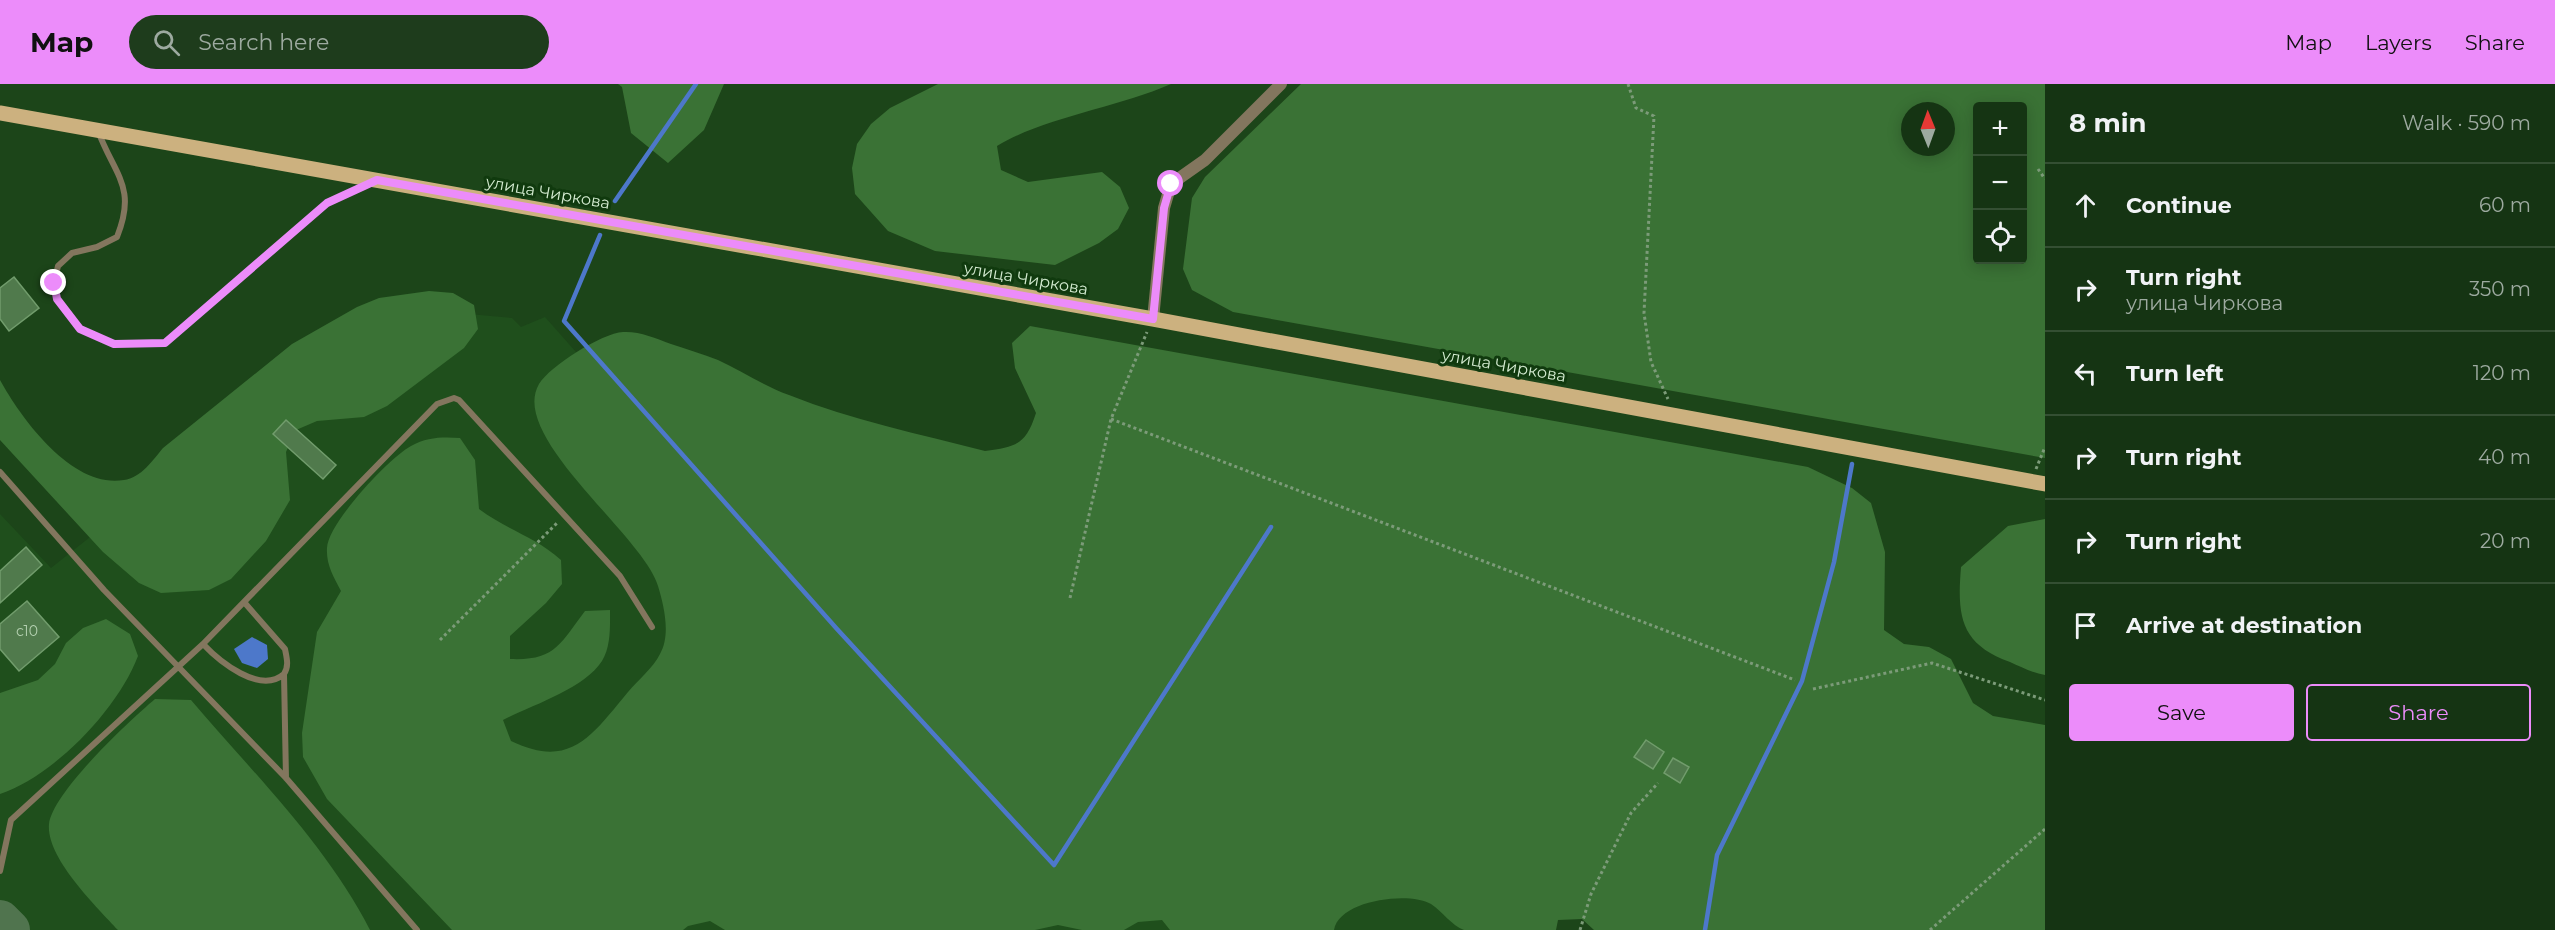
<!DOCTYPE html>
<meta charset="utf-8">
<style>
:root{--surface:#153413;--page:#1e3c1c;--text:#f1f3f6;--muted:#9daaa0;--line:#344f33;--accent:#ec8cfa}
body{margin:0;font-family:Montserrat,sans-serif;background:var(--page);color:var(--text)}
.controls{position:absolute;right:18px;top:18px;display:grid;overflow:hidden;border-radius:6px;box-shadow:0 3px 15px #0003}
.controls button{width:54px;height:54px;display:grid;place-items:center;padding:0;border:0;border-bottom:2px solid var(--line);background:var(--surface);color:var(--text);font:30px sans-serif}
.compass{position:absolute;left:1901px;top:18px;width:54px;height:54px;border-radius:50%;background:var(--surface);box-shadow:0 3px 15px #0003;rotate:359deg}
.stop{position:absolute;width:18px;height:18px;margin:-14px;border:4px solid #ec8cfa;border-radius:50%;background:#fff}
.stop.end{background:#ec8cfa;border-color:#fff;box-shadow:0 2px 6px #0008}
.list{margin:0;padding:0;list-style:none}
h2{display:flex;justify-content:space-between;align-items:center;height:78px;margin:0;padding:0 24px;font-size:26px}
h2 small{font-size:20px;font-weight:400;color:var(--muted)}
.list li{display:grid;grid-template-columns:39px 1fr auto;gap:18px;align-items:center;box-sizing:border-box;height:84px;padding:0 24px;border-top:2px solid var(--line)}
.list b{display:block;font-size:22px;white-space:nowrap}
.list p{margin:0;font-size:20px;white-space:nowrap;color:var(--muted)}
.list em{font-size:20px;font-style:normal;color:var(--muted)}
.actions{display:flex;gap:12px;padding:18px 24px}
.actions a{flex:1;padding:14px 0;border:2px solid var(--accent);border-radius:6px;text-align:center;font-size:21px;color:var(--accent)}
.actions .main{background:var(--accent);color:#111}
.icon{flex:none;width:33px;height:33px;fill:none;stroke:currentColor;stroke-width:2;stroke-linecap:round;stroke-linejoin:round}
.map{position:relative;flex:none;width:2045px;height:846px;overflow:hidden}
header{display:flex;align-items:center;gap:36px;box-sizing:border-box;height:84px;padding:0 30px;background:var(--accent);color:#111}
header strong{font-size:28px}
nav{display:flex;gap:33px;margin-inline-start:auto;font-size:21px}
.search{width:420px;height:54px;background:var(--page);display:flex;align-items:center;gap:15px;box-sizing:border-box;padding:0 21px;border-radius:33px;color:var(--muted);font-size:22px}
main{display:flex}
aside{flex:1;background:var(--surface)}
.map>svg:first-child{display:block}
.built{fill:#1f4f1c}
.green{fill:#3a7235;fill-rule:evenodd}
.water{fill:#4d78ca}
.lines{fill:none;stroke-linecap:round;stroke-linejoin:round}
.stream{stroke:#4d78ca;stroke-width:4.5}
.taxiway{stroke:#50744e;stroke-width:40}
.building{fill:#507a4c;stroke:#719c6c;stroke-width:1.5}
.path{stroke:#7c9b79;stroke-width:3;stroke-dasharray:3 3;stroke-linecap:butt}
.lane{stroke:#83765e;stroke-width:6}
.street{stroke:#83765e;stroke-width:12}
.primary{stroke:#ccb17f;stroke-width:15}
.route{stroke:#ec8cfa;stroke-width:8}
.labels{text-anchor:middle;stroke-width:6;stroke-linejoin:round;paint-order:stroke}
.number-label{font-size:14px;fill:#b4d0b0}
.street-label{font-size:16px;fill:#d5ecd2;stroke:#103a0e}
</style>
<header>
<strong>Map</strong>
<div class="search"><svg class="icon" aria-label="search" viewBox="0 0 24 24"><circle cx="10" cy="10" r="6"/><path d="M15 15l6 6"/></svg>Search here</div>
<nav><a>Map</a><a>Layers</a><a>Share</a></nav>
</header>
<main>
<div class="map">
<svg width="2045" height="846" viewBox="0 0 2045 846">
<rect width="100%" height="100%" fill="#1c4519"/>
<path class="built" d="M 447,228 L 512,234 L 521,243 L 545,233 L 1060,815 L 1291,653 L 1472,846 L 0,846 L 0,430 L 51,484 L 351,246 Z"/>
<path class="green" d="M 618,0 L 724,0 L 704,46 L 668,79 L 631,49 L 622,3 Z
M 938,0 L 1171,0 C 1116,24 1045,33 997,62 L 1001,86 L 1028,98 L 1102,88 L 1120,103 L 1129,124 L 1118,145 L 1099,159 L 1055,181 L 935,167 L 888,147 L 855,110 L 852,84 L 857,60 L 871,40 L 890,24 Z
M 1301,0 L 2045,0 L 2045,374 L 1233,228 L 1192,206 L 1183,185 L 1192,114 L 1205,93 ZM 1978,22 L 2022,22 L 2022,176 L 1978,176 ZM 1910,27 L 1946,27 L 1946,63 L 1910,63 Z
M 429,207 L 453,209 L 474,221 L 478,245 L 464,264 L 387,322 L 364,333 L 317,337 L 296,346 L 286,368 L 290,416 L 266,457 L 231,495 L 209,506 L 161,509 L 139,499 L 103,468 L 0,356 L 0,296 C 22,336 73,405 124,396 C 141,394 153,376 163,364 L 292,260 L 357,223 L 379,214 Z
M 1030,242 L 1808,383 L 1852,404 L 1871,419 L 1885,468 L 1884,546 L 1904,560 L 1929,563 L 1951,575 L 1973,619 L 1993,632 L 2045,641 L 2045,846 L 1594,846 L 1582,835 L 1558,836 L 1556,846 C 1539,846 1476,846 1464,846 C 1452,842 1442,827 1431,820 C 1409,807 1339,816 1334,846 L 1170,846 L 1162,836 L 1138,838 L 1124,846 L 1082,846 L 1058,841 L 1035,846 L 725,846 L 710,837 L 688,842 L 683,846 L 452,846 L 327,715 L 303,673 L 302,649 L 317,548 L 341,507 C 333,492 326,480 327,464 C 328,439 389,374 411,362 C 427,353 442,353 460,354 L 475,376 L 479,425 C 507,446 536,453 561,476 L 562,500 L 546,519 L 510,552 L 510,575 C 555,577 560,560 585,527 L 610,526 C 610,543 611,562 602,577 C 584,605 532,621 503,636 L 511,657 C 571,686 592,651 628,608 C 638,596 653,584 660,570 C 671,551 664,522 658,502 C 643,451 508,353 539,300 C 550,282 602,249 623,248 C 639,247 655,254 671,260 C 686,265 703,270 718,276 C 742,287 764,302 789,311 C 852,336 919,350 985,367 C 1017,363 1026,360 1036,329 L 1015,284 L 1012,259 Z
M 2045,435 L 2045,591 C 2033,589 2021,583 2010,578 C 1960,560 1957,532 1961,483 L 2008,442 Z
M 106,535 L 130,550 L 138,572 C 118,625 54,692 0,710 L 0,609 L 38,596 L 55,580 L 66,559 L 83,544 Z
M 155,615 L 191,616 C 253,689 326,760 370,846 L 118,846 C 97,823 46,774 49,740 C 53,708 129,637 155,615 Z"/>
<path class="water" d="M 252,553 L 267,561 L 268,575 L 257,584 L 242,579 L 234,565 Z"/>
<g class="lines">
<path class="stream" d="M 615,117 L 696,0
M 600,151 L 564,237 L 837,545 L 1054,781 L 1271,443
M 1705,846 L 1717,771 L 1802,597 L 1834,478 L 1852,380"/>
<path class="taxiway" d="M 0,836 L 10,846"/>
</g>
<path class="building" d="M 14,193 L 39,224 L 9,247 L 0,235 L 0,204 Z
M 286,336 L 336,381 L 323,395 L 273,350 Z
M 26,463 L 42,481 L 0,519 L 0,487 Z
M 27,517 L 59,553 L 19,587 L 0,565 L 0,540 Z
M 1646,656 L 1664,668 L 1653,685 L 1634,673 Z
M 1673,674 L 1689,683 L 1680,699 L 1664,689 Z"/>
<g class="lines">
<path class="path" d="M 1628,0 L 1636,24 L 1654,32 L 1644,229 L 1651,278 L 1668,315
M 2038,85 L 2045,95
M 1111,335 L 1795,596
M 2036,385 L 2045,363
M 1070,514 L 1111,335 L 1147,248
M 440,556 L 558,438
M 1813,605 L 1932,579 L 2045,616
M 1580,846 L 1591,810 L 1631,729 L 1658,699
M 1930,846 L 2045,745"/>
<path class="lane" d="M 98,47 C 115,92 137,103 117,153 L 97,163 L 72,169 L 58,182 L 54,199 L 57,215 L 80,245 L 114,260 L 165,259 L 327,119 L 372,99
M 0,388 L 104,506 L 286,694 L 417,846
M 244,518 L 285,565 C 287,575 289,582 284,590 L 286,694
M 203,560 C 219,577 260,611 284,590
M 0,787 L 11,736 L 203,560 L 437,320 L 454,314 L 459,316 L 620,492 L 652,543"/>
<path class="street" d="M 1153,235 L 1164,124 L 1171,100 L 1205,76 L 1281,0"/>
<path class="primary" d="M 0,29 L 1153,235 L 2045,400"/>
</g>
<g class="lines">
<path class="route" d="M 54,199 L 57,215 L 80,245 L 114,260 L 165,259 L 327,119 L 377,96 L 1153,235 L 1164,124 L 1171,100"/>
</g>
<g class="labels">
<g class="number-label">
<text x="27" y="552">с10</text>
</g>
<g class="street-label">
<text transform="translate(548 108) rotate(10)" y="6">улица Чиркова</text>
<text transform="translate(1026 194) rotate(10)" y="6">улица Чиркова</text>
<text transform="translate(1504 281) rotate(10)" y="6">улица Чиркова</text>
</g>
</g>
</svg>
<div class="controls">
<button>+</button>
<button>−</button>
<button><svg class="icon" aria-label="locate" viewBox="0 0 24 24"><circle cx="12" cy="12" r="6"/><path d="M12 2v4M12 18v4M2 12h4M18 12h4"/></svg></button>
</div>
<svg class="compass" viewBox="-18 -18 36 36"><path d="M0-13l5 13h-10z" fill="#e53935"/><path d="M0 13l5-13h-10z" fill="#9daaa0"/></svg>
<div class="stop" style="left:1171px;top:100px"></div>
<div class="stop end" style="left:54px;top:199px"></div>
</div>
<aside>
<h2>8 min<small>Walk · 590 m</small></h2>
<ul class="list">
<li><svg class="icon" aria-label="ahead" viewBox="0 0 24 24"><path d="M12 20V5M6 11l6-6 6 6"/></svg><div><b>Continue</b></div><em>60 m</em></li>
<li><svg class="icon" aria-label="right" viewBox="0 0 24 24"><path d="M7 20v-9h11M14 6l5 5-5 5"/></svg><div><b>Turn right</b><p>улица Чиркова</p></div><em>350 m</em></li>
<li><svg class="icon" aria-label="left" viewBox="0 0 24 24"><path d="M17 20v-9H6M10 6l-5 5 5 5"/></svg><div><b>Turn left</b></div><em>120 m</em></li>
<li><svg class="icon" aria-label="right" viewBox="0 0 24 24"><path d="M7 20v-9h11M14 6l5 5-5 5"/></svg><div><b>Turn right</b></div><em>40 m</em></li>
<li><svg class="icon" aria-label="right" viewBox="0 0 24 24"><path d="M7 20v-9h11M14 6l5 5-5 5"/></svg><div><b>Turn right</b></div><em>20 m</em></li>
<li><svg class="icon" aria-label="arrive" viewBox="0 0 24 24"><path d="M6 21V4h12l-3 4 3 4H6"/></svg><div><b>Arrive at destination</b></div></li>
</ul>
<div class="actions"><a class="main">Save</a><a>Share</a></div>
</aside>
</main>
